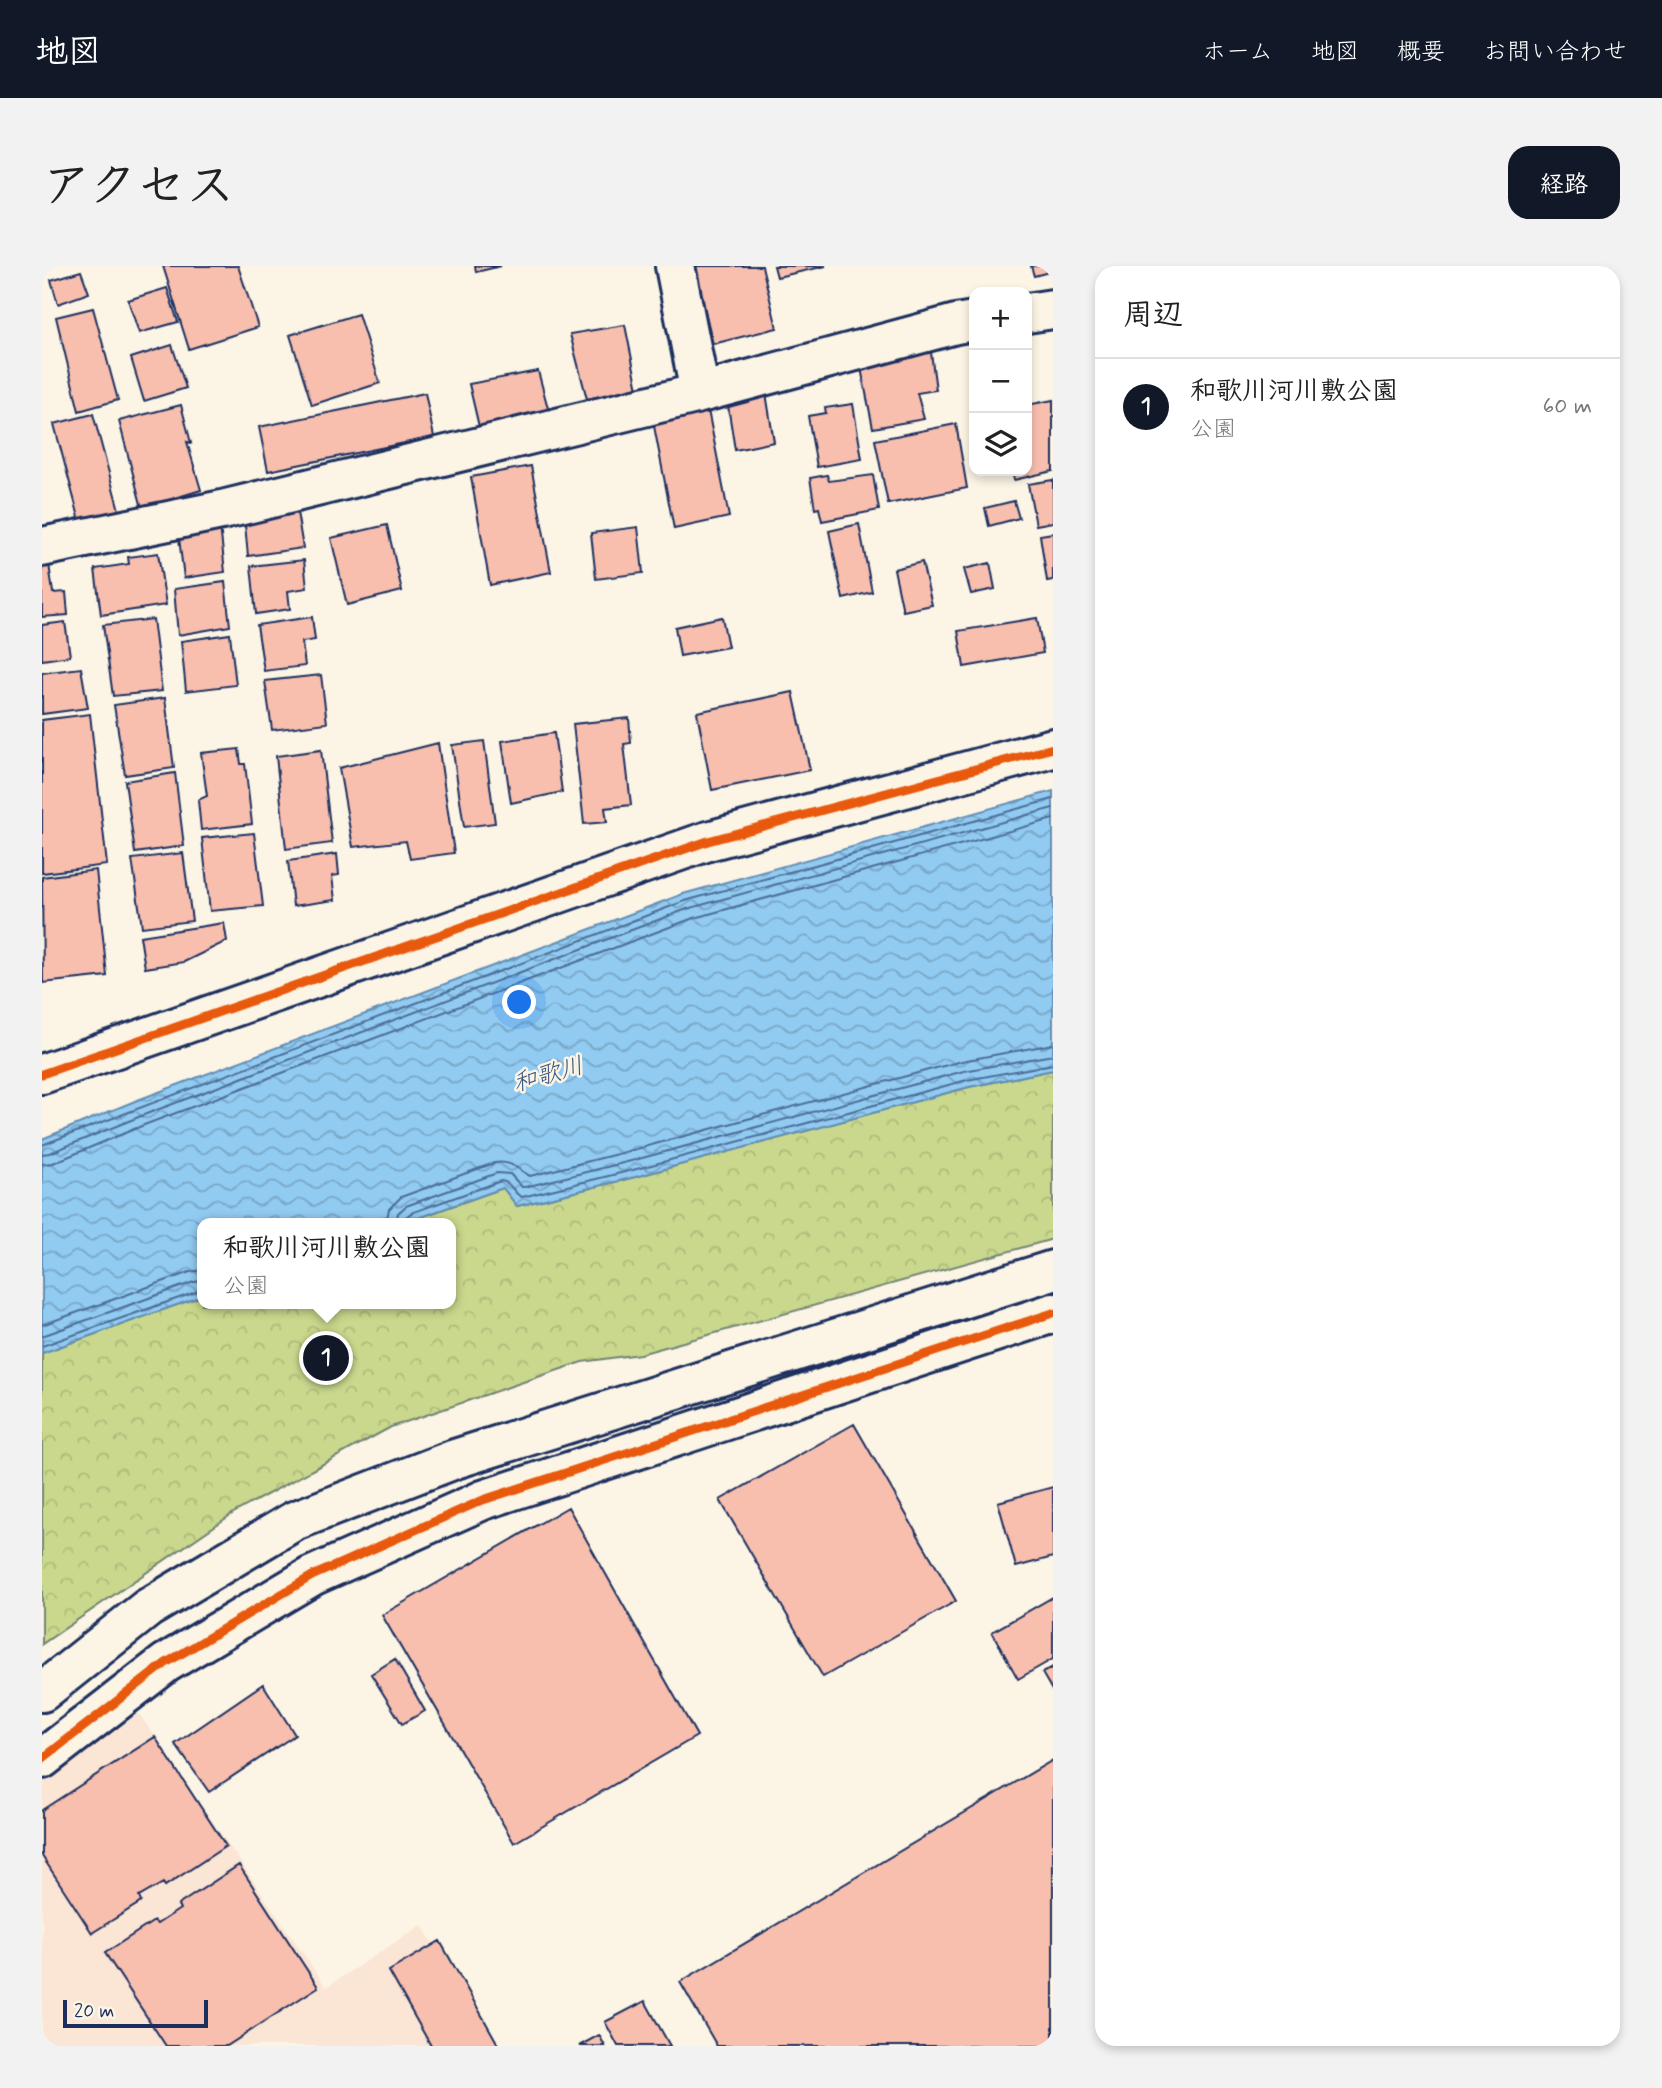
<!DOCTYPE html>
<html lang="ja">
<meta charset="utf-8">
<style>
:root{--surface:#fff;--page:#f2f2f2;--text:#222;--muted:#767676;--line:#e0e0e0;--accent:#111827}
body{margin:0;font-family:Mynerve,"Klee One",sans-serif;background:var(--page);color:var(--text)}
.controls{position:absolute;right:21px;top:21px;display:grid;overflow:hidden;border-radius:14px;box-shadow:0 4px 10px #0003}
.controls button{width:63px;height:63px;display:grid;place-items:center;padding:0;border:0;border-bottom:2px solid var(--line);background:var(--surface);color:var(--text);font:35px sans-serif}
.scale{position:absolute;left:21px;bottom:18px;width:145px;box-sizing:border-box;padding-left:7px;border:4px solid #1b2f5e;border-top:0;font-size:19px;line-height:24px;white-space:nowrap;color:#1b2f5e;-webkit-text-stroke:5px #fcf5e5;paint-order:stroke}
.you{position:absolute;left:478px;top:737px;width:24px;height:24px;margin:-18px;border:5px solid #fff;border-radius:50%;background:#1a73e8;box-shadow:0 0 0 10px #1a73e833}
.badge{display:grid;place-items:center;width:46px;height:46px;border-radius:50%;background:var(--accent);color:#fff;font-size:23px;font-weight:700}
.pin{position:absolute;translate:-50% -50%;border:4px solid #fff;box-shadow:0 2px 7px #0006}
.popup{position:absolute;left:155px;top:952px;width:259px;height:91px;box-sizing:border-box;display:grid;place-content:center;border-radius:14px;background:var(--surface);filter:drop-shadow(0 2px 5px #0005);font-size:23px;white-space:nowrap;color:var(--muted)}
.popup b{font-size:26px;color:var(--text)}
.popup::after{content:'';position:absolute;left:50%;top:100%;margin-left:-14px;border:14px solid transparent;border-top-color:var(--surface)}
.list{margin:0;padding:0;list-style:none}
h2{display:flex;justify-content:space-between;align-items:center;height:91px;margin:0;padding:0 28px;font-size:30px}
h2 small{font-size:23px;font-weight:400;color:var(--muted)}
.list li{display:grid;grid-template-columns:46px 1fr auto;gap:21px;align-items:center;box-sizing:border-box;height:98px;padding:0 28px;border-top:2px solid var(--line)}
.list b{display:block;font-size:26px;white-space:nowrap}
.list p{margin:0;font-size:23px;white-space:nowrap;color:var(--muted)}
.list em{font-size:23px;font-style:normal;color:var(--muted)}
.icon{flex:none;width:38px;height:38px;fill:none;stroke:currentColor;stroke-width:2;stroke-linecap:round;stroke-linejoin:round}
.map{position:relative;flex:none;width:1011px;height:1780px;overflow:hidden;border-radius:21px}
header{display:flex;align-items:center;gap:42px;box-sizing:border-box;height:98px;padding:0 35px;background:var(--accent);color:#fff}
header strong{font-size:33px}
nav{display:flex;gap:38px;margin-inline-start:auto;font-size:24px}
.intro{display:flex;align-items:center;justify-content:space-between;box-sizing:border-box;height:168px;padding:0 42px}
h1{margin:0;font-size:49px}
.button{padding:18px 32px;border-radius:21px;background:var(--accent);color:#fff;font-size:24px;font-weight:700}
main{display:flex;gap:42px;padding:0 42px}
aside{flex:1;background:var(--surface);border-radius:21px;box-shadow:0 4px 10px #0003}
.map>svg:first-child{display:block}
.built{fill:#fbe5d5}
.park{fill:url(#park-crowns);stroke:#728475;stroke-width:2}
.water{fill:url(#water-waves);stroke:#628db6;stroke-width:2}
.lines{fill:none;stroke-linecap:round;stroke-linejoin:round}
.shore{stroke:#4b6d99;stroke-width:2}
.building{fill:#f8bfaf;stroke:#1b2f5e;stroke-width:2}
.street-casing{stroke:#1b2f5e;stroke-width:44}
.secondary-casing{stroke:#1b2f5e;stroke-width:44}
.street{stroke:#fcf5e5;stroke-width:38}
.secondary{stroke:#fcf5e5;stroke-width:38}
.cycleway-casing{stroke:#fcf5e5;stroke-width:13}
.cycleway{stroke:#e8590c;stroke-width:9}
.labels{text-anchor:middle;stroke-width:5;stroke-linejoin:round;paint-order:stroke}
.water-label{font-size:24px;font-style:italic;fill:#395683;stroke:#fcf5e5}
</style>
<header>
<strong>地図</strong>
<nav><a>ホーム</a><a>地図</a><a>概要</a><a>お問い合わせ</a></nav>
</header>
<div class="intro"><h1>アクセス</h1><a class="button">経路</a></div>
<main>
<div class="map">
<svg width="1011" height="1780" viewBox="0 0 1011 1780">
<defs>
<pattern id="park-crowns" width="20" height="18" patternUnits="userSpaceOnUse" patternTransform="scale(1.75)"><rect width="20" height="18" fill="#c9d88c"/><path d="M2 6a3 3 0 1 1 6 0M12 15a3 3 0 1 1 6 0" fill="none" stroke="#acba7b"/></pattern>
<pattern id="water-waves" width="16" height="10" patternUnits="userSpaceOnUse" patternTransform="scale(1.75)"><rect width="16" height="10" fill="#92cbf1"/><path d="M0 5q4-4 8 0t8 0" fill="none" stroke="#76a5c6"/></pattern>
</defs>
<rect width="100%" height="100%" fill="#fcf5e5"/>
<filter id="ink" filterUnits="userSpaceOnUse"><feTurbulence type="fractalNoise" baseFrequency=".0143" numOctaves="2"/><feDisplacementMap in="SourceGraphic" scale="14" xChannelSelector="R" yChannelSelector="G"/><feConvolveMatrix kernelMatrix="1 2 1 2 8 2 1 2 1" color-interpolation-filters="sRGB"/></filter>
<g filter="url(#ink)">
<path class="built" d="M 93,1442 L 284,1721 L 380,1659 L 452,1780 L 0,1780 L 0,1516 Z"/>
<path class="park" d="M 1011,804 L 1011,973 L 598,1088 L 540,1096 L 349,1161 L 193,1246 L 0,1378 L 0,1087 L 160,1030 L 160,1038 L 408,1038 L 408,957 L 362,957 L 461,922 L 475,940 L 593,911 L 927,821 Z"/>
<path class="water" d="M 1011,525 L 1011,804 L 927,821 L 593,911 L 475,940 L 461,922 L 362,957 L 160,957 L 160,1030 L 0,1087 L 0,873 L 93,835 L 641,628 Z"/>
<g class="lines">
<path class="shore" d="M 0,879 L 643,635 L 1011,533
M 0,888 L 8,887 L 99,850 L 645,643 L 1011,542
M 0,898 L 11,897 L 102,859 L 649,653 L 1011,553
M 344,957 L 347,943 L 359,931 L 452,897 C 469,894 475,903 488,910 L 587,885 L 920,795 L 1011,778
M 354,957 L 356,947 L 364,940 L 455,907 L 468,908 L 480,921 L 483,921 L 589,895 L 922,805 L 1011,789
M 363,957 L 364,951 L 369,947 L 459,915 C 470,916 471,928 480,931 L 591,904 L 925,814 L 1011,798
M 0,1059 L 148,1006 L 160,1004
M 0,1070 L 152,1016 L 160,1015
M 0,1080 L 160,1024"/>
</g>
<path class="building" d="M 121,0 L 196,0 L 216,61 L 147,83 Z
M 433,0 L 459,0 L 434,6 Z
M 652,0 L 720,0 L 735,62 L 671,78 Z
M 732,0 L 784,0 L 735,11 Z
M 989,0 L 1011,0 L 1011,5 L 992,10 Z
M 39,5 L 47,27 L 16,38 L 9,14 Z
M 125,22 L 136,56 L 97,67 L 86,34 Z
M 51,42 L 76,134 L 37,145 L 14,51 Z
M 316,48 L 338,117 L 270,139 L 248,69 Z
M 583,59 L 596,123 L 545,133 L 528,68 Z
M 130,79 L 144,122 L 102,135 L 89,92 Z
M 888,79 L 894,124 L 875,127 L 882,153 L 831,162 L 817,92 Z
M 496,105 L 507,146 L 461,155 L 462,161 L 438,165 L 427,118 Z
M 723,121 L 732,176 L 693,184 L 684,127 Z
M 383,127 L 392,171 L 226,205 L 217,161 Z
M 1011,134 L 1011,205 L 972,214 L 970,205 L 985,205 L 985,139 Z
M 811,138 L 820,193 L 775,201 L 766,150 L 784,147 L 783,142 Z
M 139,139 L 149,177 L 145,176 L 159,224 L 100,242 L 77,155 Z
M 666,144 L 687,251 L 632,263 L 611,155 Z
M 51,148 L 77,244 L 38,255 L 12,158 Z
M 914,158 L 925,222 L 846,238 L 833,174 Z
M 489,200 L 509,306 L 448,319 L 429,211 Z
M 785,209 L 787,215 L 831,209 L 837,244 L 780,255 L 777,242 L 773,243 L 768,212 Z
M 1011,214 L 1011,256 L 994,259 L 986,218 Z
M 972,235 L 977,252 L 947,260 L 943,242 Z
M 254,240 L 261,282 L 206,290 L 202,248 Z
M 177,250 L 183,306 L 142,312 L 135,256 Z
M 817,258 L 830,326 L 801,333 L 787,265 Z
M 345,259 L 360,325 L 305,339 L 289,272 Z
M 596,261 L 601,307 L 554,313 L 549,267 Z
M 1011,267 L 1011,314 L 1005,315 L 998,269 Z
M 116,287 L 124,339 L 59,349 L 53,303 L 87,298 L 86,291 Z
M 262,294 L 265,322 L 246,325 L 248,343 L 214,348 L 209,300 Z
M 880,296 L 890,339 L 861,345 L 852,303 Z
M 948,297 L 953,323 L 929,328 L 922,303 Z
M 7,298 L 11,327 L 24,326 L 26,349 L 0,351 L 0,299 Z
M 183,316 L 188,360 L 136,369 L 132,323 Z
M 270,351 L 273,374 L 260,376 L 263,400 L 222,405 L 215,359 Z
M 680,351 L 686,381 L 638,390 L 633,361 Z
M 995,352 L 1001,387 L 922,401 L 916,365 Z
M 111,353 L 120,425 L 71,430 L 61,359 Z
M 23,356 L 28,390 L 0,394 L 0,359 Z
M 188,368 L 194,419 L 144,425 L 139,375 Z
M 39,402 L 46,442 L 0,448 L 0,407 Z
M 279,409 L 285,457 L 230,464 L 223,415 Z
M 751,426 L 768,504 L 670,524 L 655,446 Z
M 123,432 L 132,502 L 83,509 L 72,439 Z
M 48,448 L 65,599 L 0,607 L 0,454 Z
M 587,452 L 589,477 L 582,478 L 589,539 L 563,542 L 565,556 L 542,558 L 531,458 Z
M 512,467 L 520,526 L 469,537 L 460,475 Z
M 442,475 L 453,557 L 422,561 L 410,479 Z
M 396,477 L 412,587 L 368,593 L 364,575 L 311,581 L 297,502 Z
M 197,483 L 199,498 L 203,498 L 210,558 L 159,564 L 156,534 L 165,530 L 159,487 Z
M 279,484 L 290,577 L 244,583 L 234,490 Z
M 133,507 L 142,580 L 93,587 L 83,515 Z
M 212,567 L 221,640 L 168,645 L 160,572 Z
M 141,587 L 150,655 L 100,661 L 90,593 Z
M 295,588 L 297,609 L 290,610 L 293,634 L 251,640 L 246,595 Z
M 54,604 L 65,710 L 1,717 L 0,611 Z
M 182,657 L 185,675 L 142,696 L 103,702 L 98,670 Z
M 812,1158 L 914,1335 L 781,1411 L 678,1234 Z
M 1011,1221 L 1011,1291 L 974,1301 L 956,1236 Z
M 526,1241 L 655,1470 L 472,1577 L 340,1349 Z
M 1011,1331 L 1011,1393 L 976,1413 L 950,1366 Z
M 353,1393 L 383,1445 L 360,1458 L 329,1408 Z
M 1011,1401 L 1011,1426 L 1000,1407 Z
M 221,1418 L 253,1469 L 167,1526 L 133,1478 Z
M 113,1471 L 184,1580 L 123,1620 L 121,1617 L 97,1631 L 99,1636 L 50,1667 L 0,1590 L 0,1544 Z
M 1011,1494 L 1011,1780 L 675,1780 L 638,1716 Z
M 197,1599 L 276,1721 L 185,1780 L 124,1780 L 63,1687 L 112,1655 L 115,1658 L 138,1643 L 136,1639 Z
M 398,1675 L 457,1780 L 389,1780 L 347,1705 Z
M 603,1735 L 628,1780 L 576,1780 L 563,1756 Z
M 557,1769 L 563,1780 L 537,1780 Z"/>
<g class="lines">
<defs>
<path id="street" d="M 633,0 L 658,127
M 985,47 L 1011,43
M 0,281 L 180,244 L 658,127 L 914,58 L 932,55
M 0,808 L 666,575 L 1011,482"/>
<path id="secondary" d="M 0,1426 L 106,1342 L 252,1255 L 413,1193 L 1011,1004
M 0,1493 L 124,1397 L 270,1310 L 441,1234 L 1011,1047"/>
</defs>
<use href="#street" class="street-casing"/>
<use href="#secondary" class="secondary-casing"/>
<use href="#street" class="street"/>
<use href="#secondary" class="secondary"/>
<defs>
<path id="cycleway" d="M 0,808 L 666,575 L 1011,482
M 0,1493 L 124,1397 L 270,1310 L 441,1234 L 1011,1047"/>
</defs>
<use href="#cycleway" class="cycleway-casing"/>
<use href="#cycleway" class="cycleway"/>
</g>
</g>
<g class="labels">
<g class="water-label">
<text transform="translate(506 808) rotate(-16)" y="8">和歌川</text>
</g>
</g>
</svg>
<div class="controls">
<button>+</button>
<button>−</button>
<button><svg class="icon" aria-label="layers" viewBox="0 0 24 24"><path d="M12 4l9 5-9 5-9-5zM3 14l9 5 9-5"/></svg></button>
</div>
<div class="scale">20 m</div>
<div class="you"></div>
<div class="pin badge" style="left:284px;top:1092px">1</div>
<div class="popup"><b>和歌川河川敷公園</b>公園</div>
</div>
<aside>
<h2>周辺<small></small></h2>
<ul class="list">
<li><span class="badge">1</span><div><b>和歌川河川敷公園</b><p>公園</p></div><em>60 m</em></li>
</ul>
</aside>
</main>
